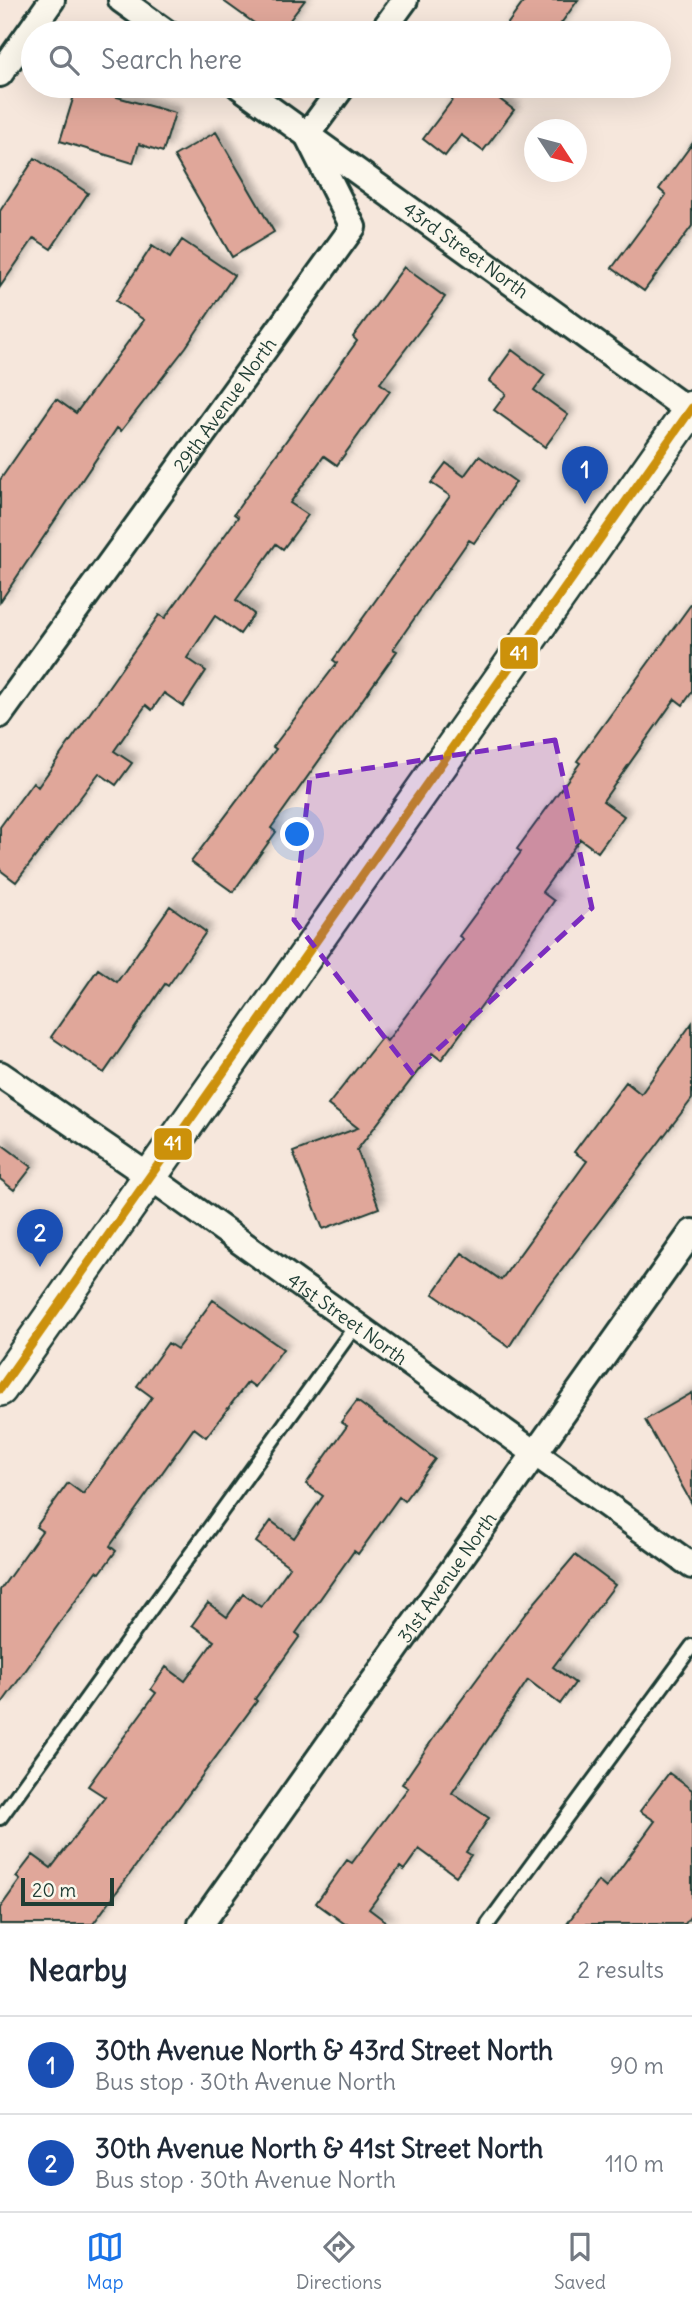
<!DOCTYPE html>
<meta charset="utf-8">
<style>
:root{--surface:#fff;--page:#f6f6f7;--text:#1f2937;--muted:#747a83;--line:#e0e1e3;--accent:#1a73e8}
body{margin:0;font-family:Delius,sans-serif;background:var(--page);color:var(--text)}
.compass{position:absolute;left:524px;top:119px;width:63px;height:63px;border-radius:50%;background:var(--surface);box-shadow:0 7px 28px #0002;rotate:126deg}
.scale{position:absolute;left:21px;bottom:18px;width:93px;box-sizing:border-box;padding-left:7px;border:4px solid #1f3d34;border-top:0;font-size:19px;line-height:24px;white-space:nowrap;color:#1f3d34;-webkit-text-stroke:5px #fbf7ec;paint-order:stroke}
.you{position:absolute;left:298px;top:835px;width:24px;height:24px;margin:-18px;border:5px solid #fff;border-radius:50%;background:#1a73e8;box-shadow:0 0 0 10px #1a73e833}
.badge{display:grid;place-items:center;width:46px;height:46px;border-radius:50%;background:var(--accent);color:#fff;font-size:23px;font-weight:700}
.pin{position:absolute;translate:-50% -58px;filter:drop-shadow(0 2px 4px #0008)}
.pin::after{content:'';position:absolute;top:37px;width:24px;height:21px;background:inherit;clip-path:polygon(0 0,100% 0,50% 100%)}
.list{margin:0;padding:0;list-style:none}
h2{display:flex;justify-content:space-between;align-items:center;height:91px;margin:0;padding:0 28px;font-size:30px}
h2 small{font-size:23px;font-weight:400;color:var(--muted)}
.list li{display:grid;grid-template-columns:46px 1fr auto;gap:21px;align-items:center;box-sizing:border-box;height:98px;padding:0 28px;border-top:2px solid var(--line)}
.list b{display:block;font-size:26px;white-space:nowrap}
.list p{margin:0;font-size:23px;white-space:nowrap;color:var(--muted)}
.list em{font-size:23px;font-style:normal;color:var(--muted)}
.icon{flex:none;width:38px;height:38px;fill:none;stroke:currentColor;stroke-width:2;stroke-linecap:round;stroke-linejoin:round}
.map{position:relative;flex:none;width:692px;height:1924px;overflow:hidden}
.search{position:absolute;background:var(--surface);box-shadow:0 7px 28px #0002;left:21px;right:21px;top:21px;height:77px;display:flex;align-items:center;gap:18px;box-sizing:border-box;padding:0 24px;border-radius:38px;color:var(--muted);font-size:26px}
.sheet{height:287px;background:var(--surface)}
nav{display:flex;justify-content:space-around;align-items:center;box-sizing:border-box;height:98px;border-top:2px solid var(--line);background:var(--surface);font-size:19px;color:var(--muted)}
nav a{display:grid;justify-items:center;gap:4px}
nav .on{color:var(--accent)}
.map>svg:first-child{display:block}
.building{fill:#e0a79a;stroke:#1f3d34;stroke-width:2;filter:url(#shadow)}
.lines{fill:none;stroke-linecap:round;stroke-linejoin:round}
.lane-casing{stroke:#1f3d34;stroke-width:18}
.street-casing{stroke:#1f3d34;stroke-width:30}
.secondary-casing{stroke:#1f3d34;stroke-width:38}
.lane{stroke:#fbf7ec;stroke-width:12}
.street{stroke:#fbf7ec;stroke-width:24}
.secondary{stroke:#fbf7ec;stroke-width:33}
.bus-1-casing{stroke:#fbf7ec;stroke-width:14}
.bus-1{stroke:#cc910a;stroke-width:9}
.marked{fill:#7b2cbf;fill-opacity:0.2;stroke:#7b2cbf;stroke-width:5;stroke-dasharray:14 9;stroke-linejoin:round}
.labels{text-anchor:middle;stroke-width:5;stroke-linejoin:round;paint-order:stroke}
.street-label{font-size:19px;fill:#1f3d34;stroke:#fbf7ec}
.line-badge{stroke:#fbf7ec;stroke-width:2.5}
.badge-label{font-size:19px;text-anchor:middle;font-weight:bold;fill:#fff}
</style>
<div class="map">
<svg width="692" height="1924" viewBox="0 0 692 1924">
<defs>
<filter id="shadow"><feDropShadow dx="6" dy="-6" stdDeviation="3.5" flood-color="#0004"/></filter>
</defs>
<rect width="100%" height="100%" fill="#f6e7dc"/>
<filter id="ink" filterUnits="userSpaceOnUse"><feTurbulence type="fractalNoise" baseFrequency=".0143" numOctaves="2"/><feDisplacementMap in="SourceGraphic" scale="14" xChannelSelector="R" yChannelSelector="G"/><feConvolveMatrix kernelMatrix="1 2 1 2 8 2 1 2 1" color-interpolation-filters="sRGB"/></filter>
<g filter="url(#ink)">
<path class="building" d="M 222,0 L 305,0 L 280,33 L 268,33 Z
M 525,0 L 578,0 L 554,33 L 501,33 Z
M 77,86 L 175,113 L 163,152 L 139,144 L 133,163 L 60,141 Z
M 463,86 L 482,86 L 514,110 L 483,151 L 461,135 L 445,156 L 423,139 Z
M 216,132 L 274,232 L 232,257 L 174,156 Z
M 692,144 L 692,226 L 644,291 L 612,268 L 666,195 L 659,189 Z
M 35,158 L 88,193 L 51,249 L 34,238 L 0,287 L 0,211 Z
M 182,240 L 234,275 L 186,347 L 121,431 L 117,428 L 0,602 L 0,480 L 56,399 L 76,413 L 144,320 L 116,301 L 152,246 L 170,258 Z
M 404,267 L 445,297 L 380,383 L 390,391 L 337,465 L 324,456 L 290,503 L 308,515 L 283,549 L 276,544 L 236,600 L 254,614 L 240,634 L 215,616 L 187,658 L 206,671 L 183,706 L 164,693 L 152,710 L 146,705 L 114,751 L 132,763 L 116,785 L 99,773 L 16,882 L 0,870 L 0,827 L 33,782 L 38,787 L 159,615 L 165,618 L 238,517 L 234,514 L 357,341 L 353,337 Z
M 512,350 L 545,375 L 534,390 L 568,415 L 545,447 L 494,410 L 506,394 L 489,381 Z
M 479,456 L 516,482 L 474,543 L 469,540 L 393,649 L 397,651 L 271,828 L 276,832 L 233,892 L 191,862 L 276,749 L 273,747 L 337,663 L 333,660 L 450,496 L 431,483 L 446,463 L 464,476 Z
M 692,603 L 692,692 L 683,705 L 675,699 L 603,801 L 624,816 L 598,852 L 580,839 L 542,892 L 554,901 L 496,986 L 441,1060 L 432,1053 L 357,1150 L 379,1208 L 323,1229 L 293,1152 L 358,1128 L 328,1105 L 382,1037 L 387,1041 L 463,939 L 459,936 L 521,852 L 517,849 L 580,763 L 577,761 Z
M 170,906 L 206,932 L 168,986 L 165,984 L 104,1073 L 51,1037 L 98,969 L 117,982 Z
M 692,1023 L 692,1099 L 536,1304 L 509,1347 L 433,1294 L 462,1253 L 501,1280 L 587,1161 L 574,1152 L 626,1082 L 641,1094 Z
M 0,1143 L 32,1167 L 14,1190 L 0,1179 Z
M 213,1300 L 283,1349 L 255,1387 L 248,1382 L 206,1437 L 194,1428 L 110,1546 L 116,1551 L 100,1573 L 97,1571 L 0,1706 L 0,1590 L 42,1531 L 36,1527 L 68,1483 L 83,1494 L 152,1397 L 137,1386 L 168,1343 L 177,1349 Z
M 692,1393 L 692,1504 L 645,1420 Z
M 357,1401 L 435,1459 L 404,1501 L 399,1497 L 358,1554 L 354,1551 L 296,1633 L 300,1636 L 255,1699 L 257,1701 L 93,1924 L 0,1924 L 0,1908 L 20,1880 L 16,1877 L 33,1855 L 51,1868 L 105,1797 L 88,1786 L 156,1693 L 151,1689 L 166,1667 L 185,1681 L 214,1641 L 192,1625 L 208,1603 L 227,1617 L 243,1594 L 261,1607 L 290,1567 L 256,1542 L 271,1521 L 294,1538 L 323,1496 L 306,1484 L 347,1426 L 341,1422 Z
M 575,1555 L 615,1585 L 553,1667 L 575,1683 L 560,1704 L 528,1680 L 452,1793 L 489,1818 L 466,1852 L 471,1855 L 456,1876 L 419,1849 L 404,1870 L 400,1867 L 369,1909 L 389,1924 L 345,1924 L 316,1903 L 347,1860 L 352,1863 L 408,1788 L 402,1784 L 437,1733 L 525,1614 Z
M 669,1773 L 692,1790 L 692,1914 L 685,1924 L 567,1924 L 598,1881 L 606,1888 L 655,1821 L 640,1811 Z"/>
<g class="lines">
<defs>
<path id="lane" d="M 0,1818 L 356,1325
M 488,1924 L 692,1646"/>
<g id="street">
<path d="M 121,0 L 167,33"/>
<path d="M 381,33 L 405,0"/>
<path d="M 0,74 L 52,0"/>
<path id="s1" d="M 239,86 L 692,413"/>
<path id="s2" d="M 0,715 L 353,227 L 307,135 L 343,86"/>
<path id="s3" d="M 0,1074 L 150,1177 L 692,1566"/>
<path id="s4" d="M 201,1924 L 692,1232"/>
</g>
<path id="secondary" d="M 0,1389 L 692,408"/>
</defs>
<use href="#lane" class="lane-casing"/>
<use href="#street" class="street-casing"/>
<use href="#secondary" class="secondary-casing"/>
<use href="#lane" class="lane"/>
<use href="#street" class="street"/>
<use href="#secondary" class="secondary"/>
<defs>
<path id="bus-1" d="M 0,1389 L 692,408"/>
</defs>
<use href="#bus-1" class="bus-1-casing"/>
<use href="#bus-1" class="bus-1"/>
</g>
</g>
<path class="marked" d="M 555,740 L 592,908 L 412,1073 L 294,920 L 310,777 Z"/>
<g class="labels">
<g class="street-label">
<text dy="7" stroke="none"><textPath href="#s1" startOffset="280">43rd Street North</textPath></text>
<text dy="7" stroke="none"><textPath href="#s2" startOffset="383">29th Avenue North</textPath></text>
<text dy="7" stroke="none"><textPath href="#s3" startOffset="425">41st Street North</textPath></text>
<text dy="7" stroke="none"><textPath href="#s4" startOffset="425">31st Avenue North</textPath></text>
</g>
</g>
<g class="line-badge">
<rect x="499" y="636" width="40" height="34" rx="7" fill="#cc910a"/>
<rect x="153" y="1127" width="40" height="34" rx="7" fill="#cc910a"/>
</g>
<g class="badge-label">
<text x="519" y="660">41</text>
<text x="173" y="1150">41</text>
</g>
</svg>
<svg class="compass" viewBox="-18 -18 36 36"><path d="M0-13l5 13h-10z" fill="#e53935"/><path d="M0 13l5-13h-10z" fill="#747a83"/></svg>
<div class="scale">20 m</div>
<div class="you"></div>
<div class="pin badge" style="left:585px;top:504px;background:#1a4fb4">1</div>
<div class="pin badge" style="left:40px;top:1267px;background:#1a4fb4">2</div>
<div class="search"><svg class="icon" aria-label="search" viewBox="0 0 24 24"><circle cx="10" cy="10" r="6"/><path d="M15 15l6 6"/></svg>Search here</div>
</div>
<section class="sheet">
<h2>Nearby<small>2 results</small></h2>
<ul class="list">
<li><span class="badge" style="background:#1a4fb4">1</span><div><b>30th Avenue North &amp; 43rd Street North</b><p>Bus stop · 30th Avenue North</p></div><em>90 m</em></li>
<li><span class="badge" style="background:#1a4fb4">2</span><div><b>30th Avenue North &amp; 41st Street North</b><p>Bus stop · 30th Avenue North</p></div><em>110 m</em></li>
</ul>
</section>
<nav>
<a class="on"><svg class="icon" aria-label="map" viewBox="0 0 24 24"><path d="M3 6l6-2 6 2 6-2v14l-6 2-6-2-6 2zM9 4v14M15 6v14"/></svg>Map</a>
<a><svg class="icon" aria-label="directions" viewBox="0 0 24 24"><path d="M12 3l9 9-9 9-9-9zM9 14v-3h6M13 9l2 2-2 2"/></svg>Directions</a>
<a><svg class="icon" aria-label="saved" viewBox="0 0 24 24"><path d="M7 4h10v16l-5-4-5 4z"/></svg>Saved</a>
</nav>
